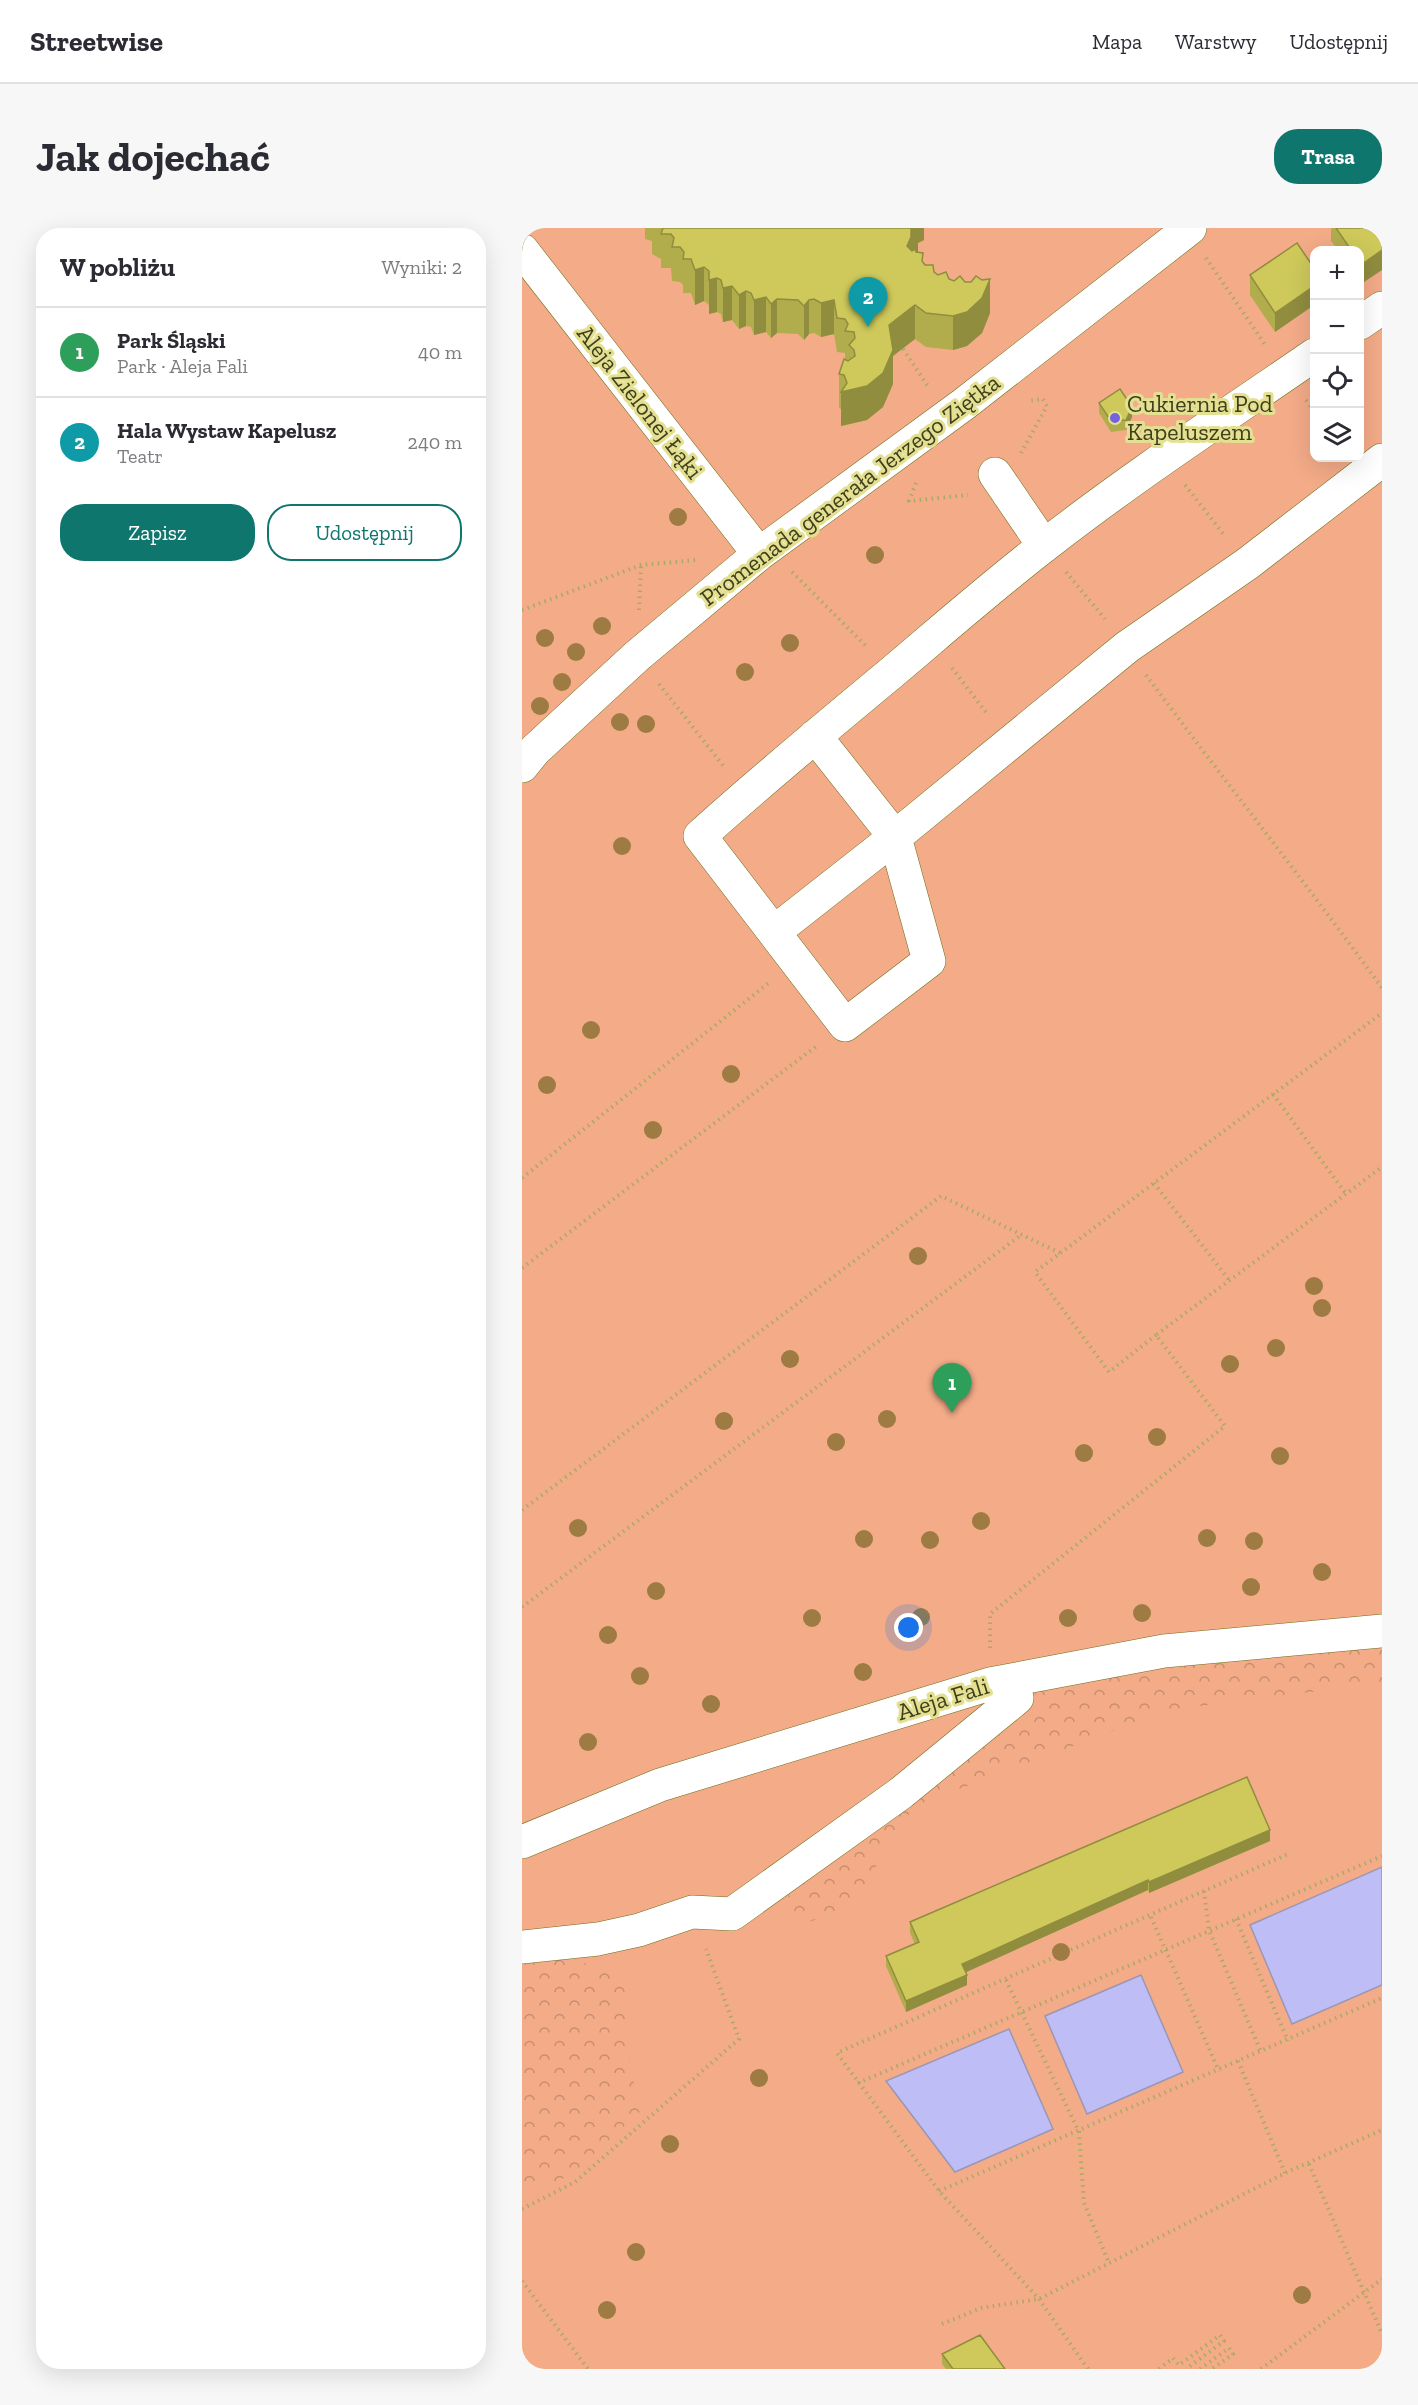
<!DOCTYPE html>
<html lang="pl">
<meta charset="utf-8">
<style>
:root{--surface:#fff;--page:#f7f7f7;--text:#2b2b33;--muted:#7c7c81;--line:#e1e1e2;--accent:#0f766e}
body{margin:0;font-family:"Zilla Slab",serif;background:var(--page);color:var(--text)}
.controls{position:absolute;right:18px;top:18px;display:grid;overflow:hidden;border-radius:12px;box-shadow:0 6px 24px #0002}
.controls button{width:54px;height:54px;display:grid;place-items:center;padding:0;border:0;border-bottom:2px solid var(--line);background:var(--surface);color:var(--text);font:30px sans-serif}
.you{position:absolute;left:387px;top:1400px;width:21px;height:21px;margin:-15px;border:4px solid #fff;border-radius:50%;background:#1a73e8;box-shadow:0 0 0 9px #1a73e833}
.badge{display:grid;place-items:center;width:39px;height:39px;border-radius:50%;background:var(--accent);color:#fff;font-size:20px;font-weight:700}
.pin{position:absolute;translate:-50% -50px;filter:drop-shadow(0 2px 3px #0008)}
.pin::after{content:'';position:absolute;top:32px;width:21px;height:18px;background:inherit;clip-path:polygon(0 0,100% 0,50% 100%)}
.list{margin:0;padding:0;list-style:none}
h2{display:flex;justify-content:space-between;align-items:center;height:78px;margin:0;padding:0 24px;font-size:26px}
h2 small{font-size:20px;font-weight:400;color:var(--muted)}
.list li{display:grid;grid-template-columns:39px 1fr auto;gap:18px;align-items:center;box-sizing:border-box;height:90px;padding:0 24px;border-top:2px solid var(--line)}
.list b{display:block;font-size:22px;white-space:nowrap}
.list p{margin:0;font-size:20px;white-space:nowrap;color:var(--muted)}
.list em{font-size:20px;font-style:normal;color:var(--muted)}
.actions{display:flex;gap:12px;padding:18px 24px}
.actions a{flex:1;padding:14px 0;border:2px solid var(--accent);border-radius:24px;text-align:center;font-size:21px;color:var(--accent)}
.actions .main{background:var(--accent);color:#fff}
.icon{flex:none;width:33px;height:33px;fill:none;stroke:currentColor;stroke-width:2;stroke-linecap:round;stroke-linejoin:round}
.map{position:relative;flex:none;width:860px;height:2141px;overflow:hidden;border-radius:24px}
header{display:flex;align-items:center;gap:36px;box-sizing:border-box;height:84px;padding:0 30px;background:var(--surface);border-bottom:2px solid var(--line)}
header strong{font-size:28px}
nav{display:flex;gap:33px;margin-inline-start:auto;font-size:21px}
.intro{display:flex;align-items:center;justify-content:space-between;box-sizing:border-box;height:144px;padding:0 36px}
h1{margin:0;font-size:42px}
.button{padding:15px 27px;border-radius:24px;background:var(--accent);color:#fff;font-size:21px;font-weight:700}
main{display:flex;gap:36px;padding:0 36px}
aside{flex:1;background:var(--surface);border-radius:24px;box-shadow:0 6px 24px #0002}
.map>svg:first-child{display:block}
.green{fill:#f3ab88;fill-rule:evenodd}
.forest{fill:url(#forest-crowns)}
.water{fill:#bfbdf5;stroke:#9997b4;stroke-width:1.5}
.lines{fill:none;stroke-linecap:round;stroke-linejoin:round}
.minor-casing{stroke:#716d19;stroke-width:34}
.path{stroke:#aba969;stroke-width:4;stroke-dasharray:1.5 4.5;stroke-linecap:butt}
.minor{stroke:#fff;stroke-width:33}
.tree{fill:#9d7b42}
.wall{fill:#b1ad4d}
.shaded-wall{fill:#908d3f}
.building{fill:#cec95a;stroke:#908d3f;stroke-width:1.5}
.poi-dot{fill:#7662dd;stroke:#e3e191;stroke-width:2}
.labels{text-anchor:middle;stroke-width:6;stroke-linejoin:round;paint-order:stroke}
.street-label{font-size:24px;fill:#403e1d;stroke:#e3e191}
.poi-label{font-size:24px;fill:#403e1d;stroke:#e3e191;text-anchor:start}
</style>
<header>
<strong>Streetwise</strong>
<nav><a>Mapa</a><a>Warstwy</a><a>Udostępnij</a></nav>
</header>
<div class="intro"><h1>Jak dojechać</h1><a class="button">Trasa</a></div>
<main>
<aside>
<h2>W pobliżu<small>Wyniki: 2</small></h2>
<ul class="list">
<li><span class="badge" style="background:#2e9e5b">1</span><div><b>Park Śląski</b><p>Park · Aleja Fali</p></div><em>40 m</em></li>
<li><span class="badge" style="background:#0f9aa8">2</span><div><b>Hala Wystaw Kapelusz</b><p>Teatr</p></div><em>240 m</em></li>
</ul>
<div class="actions"><a class="main">Zapisz</a><a>Udostępnij</a></div>
</aside>
<div class="map">
<svg width="860" height="2141" viewBox="0 0 860 2141">
<defs>
<pattern id="forest-crowns" width="20" height="18" patternUnits="userSpaceOnUse" patternTransform="scale(1.5)"><rect width="20" height="18" fill="#f3ab88"/><path d="M2 6a3 3 0 1 1 6 0M12 15a3 3 0 1 1 6 0" fill="none" stroke="#c68d6f"/></pattern>
</defs>
<rect width="100%" height="100%" fill="#e3e191"/>
<path class="green" d="M 0,0 L 860,0 L 860,2141 L 0,2141 ZM 792,22 L 838,22 L 838,230 L 792,230 Z"/>
<path class="forest" d="M 860,1414 L 860,1455 L 646,1482 L 392,1578 L 329,1678 L 282,1696 C 267,1686 264,1673 268,1655 L 483,1499 L 515,1464 L 644,1435 Z
M 0,1730 C 32,1730 97,1730 105,1770 C 110,1794 105,1821 109,1845 C 111,1858 120,1865 124,1878 L 50,1946 L 0,1970 Z"/>
<path class="water" d="M 860,1639 L 860,1757 L 770,1796 L 728,1697 Z
M 619,1747 L 661,1844 L 565,1886 L 523,1788 Z
M 487,1801 L 531,1901 L 433,1944 L 364,1853 Z"/>
<g class="lines">
<defs>
<path id="minor" d="M 0,22 L 237,326
M 838,95 L 860,80
M 473,246 L 522,318
M 293,508 L 373,609 L 407,733 L 323,797 L 178,608 C 240,552 304,499 368,446 C 419,403 469,359 522,318 C 609,250 702,189 792,127
M 0,538 L 13,522 L 115,428 L 237,326 L 442,176 L 668,0
M 252,704 L 373,609 L 605,419 L 725,336 L 860,232
M 0,1614 L 138,1557 L 468,1456 L 642,1423 L 860,1403
M 0,1719 L 76,1711 L 117,1702 L 170,1684 L 210,1686 L 379,1565 L 495,1470 L 468,1456"/>
</defs>
<use href="#minor" class="minor-casing"/>
<path class="path" d="M 684,30 L 744,118
M 381,121 L 407,160
M 784,172 L 792,183
M 499,225 L 525,178 L 521,171 L 506,173
M 394,255 L 387,273 L 446,267
M 663,257 L 703,308
M 270,344 L 345,419
M 544,344 L 583,391
M 0,382 L 119,337 L 174,332
M 117,382 L 119,337
M 430,440 L 466,487
M 624,447 C 702,552 783,654 860,760
M 137,456 L 203,540
M 751,866 L 824,966
M 0,950 L 248,754
M 632,955 L 707,1052
M 0,1040 L 296,817
M 634,1107 L 587,1144 L 513,1044 L 860,785
M 0,1282 L 419,968 L 540,1026
M 0,1379 L 499,1007
M 468,1420 L 468,1386 L 703,1198 L 634,1107 L 860,939
M 682,1663 L 687,1702 L 739,1824
M 629,1689 L 697,1843
M 714,1691 L 766,1813
M 484,1752 L 557,1904 L 562,1975 L 587,2035
M 716,1833 L 763,1945
M 336,1855 L 860,1628
M 787,1936 L 860,2106
M 417,1963 L 860,1770
M 0,1981 L 53,1954 L 217,1811 L 184,1721
M 0,2053 L 66,2141
M 420,2096 L 459,2080 L 517,2071 L 763,1945 L 860,1902
M 566,2141 L 517,2071 L 417,1963 L 315,1825 L 766,1626
M 637,2141 L 651,2130 L 657,2137 L 698,2107 L 702,2113 L 664,2141
M 678,2141 L 707,2120 L 711,2126 L 690,2141
M 739,2141 L 860,2051"/>
<use href="#minor" class="minor"/>
</g>
<g class="tree">
<circle cx="156" cy="289" r="9"/>
<circle cx="353" cy="327" r="9"/>
<circle cx="80" cy="398" r="9"/>
<circle cx="23" cy="410" r="9"/>
<circle cx="268" cy="415" r="9"/>
<circle cx="54" cy="424" r="9"/>
<circle cx="223" cy="444" r="9"/>
<circle cx="40" cy="454" r="9"/>
<circle cx="18" cy="478" r="9"/>
<circle cx="98" cy="494" r="9"/>
<circle cx="124" cy="496" r="9"/>
<circle cx="100" cy="618" r="9"/>
<circle cx="69" cy="802" r="9"/>
<circle cx="209" cy="846" r="9"/>
<circle cx="25" cy="857" r="9"/>
<circle cx="131" cy="902" r="9"/>
<circle cx="396" cy="1028" r="9"/>
<circle cx="792" cy="1058" r="9"/>
<circle cx="800" cy="1080" r="9"/>
<circle cx="754" cy="1120" r="9"/>
<circle cx="268" cy="1131" r="9"/>
<circle cx="708" cy="1136" r="9"/>
<circle cx="365" cy="1191" r="9"/>
<circle cx="202" cy="1193" r="9"/>
<circle cx="635" cy="1209" r="9"/>
<circle cx="314" cy="1214" r="9"/>
<circle cx="562" cy="1225" r="9"/>
<circle cx="758" cy="1228" r="9"/>
<circle cx="459" cy="1293" r="9"/>
<circle cx="56" cy="1300" r="9"/>
<circle cx="685" cy="1310" r="9"/>
<circle cx="342" cy="1311" r="9"/>
<circle cx="408" cy="1312" r="9"/>
<circle cx="732" cy="1313" r="9"/>
<circle cx="800" cy="1344" r="9"/>
<circle cx="729" cy="1359" r="9"/>
<circle cx="134" cy="1363" r="9"/>
<circle cx="620" cy="1385" r="9"/>
<circle cx="399" cy="1389" r="9"/>
<circle cx="290" cy="1390" r="9"/>
<circle cx="546" cy="1390" r="9"/>
<circle cx="86" cy="1407" r="9"/>
<circle cx="341" cy="1444" r="9"/>
<circle cx="118" cy="1448" r="9"/>
<circle cx="189" cy="1476" r="9"/>
<circle cx="66" cy="1514" r="9"/>
<circle cx="539" cy="1724" r="9"/>
<circle cx="237" cy="1850" r="9"/>
<circle cx="148" cy="1916" r="9"/>
<circle cx="114" cy="2024" r="9"/>
<circle cx="780" cy="2067" r="9"/>
<circle cx="85" cy="2082" r="9"/>
</g>
<path class="wall" d="M 123,0 L 402,0 L 402,12 L 396,15 L 396,24 L 401,34 L 416,47 L 427,51 L 468,85 L 460,105 L 445,118 L 431,122 L 404,119 L 393,111 L 371,128 L 371,156 L 361,179 L 345,192 L 319,198 L 319,181 L 317,180 L 317,146 L 323,132 L 323,125 L 315,124 L 312,106 L 299,109 L 292,105 L 287,106 L 282,112 L 276,106 L 255,105 L 249,110 L 244,104 L 232,107 L 229,99 L 224,98 L 217,101 L 210,92 L 201,94 L 199,86 L 195,84 L 187,86 L 187,77 L 182,73 L 173,77 L 169,65 L 161,65 L 161,57 L 158,54 L 150,53 L 149,40 L 139,40 L 139,31 L 130,26 L 130,13 L 123,11 Z
M 809,0 L 860,0 L 839,56 L 837,54 L 837,22 L 816,22 L 809,13 Z
M 792,40 L 792,77 L 753,104 L 728,67 L 728,47 Z
M 577,175 L 610,189 L 604,202 L 589,204 L 577,185 Z
M 748,1613 L 627,1665 L 626,1662 L 444,1744 L 445,1757 L 384,1784 L 364,1738 L 364,1728 L 393,1716 L 388,1705 L 388,1694 Z
M 420,2126 L 483,2141 L 424,2141 L 420,2136 Z"/>
<path class="shaded-wall" d="M 389,0 L 402,0 L 402,12 L 396,15 L 396,29 L 385,18 Z
M 860,22 L 860,42 L 839,56 L 839,37 Z
M 182,39 L 182,73 L 173,77 L 173,42 Z
M 195,50 L 195,84 L 187,86 L 187,52 Z
M 468,51 L 468,85 L 460,105 L 445,118 L 431,122 L 431,88 Z
M 210,58 L 210,92 L 201,94 L 201,60 Z
M 792,58 L 792,77 L 753,104 L 753,85 Z
M 224,63 L 224,98 L 217,101 L 217,67 Z
M 244,69 L 244,104 L 232,107 L 232,72 Z
M 255,71 L 255,105 L 249,110 L 249,76 Z
M 287,72 L 287,106 L 282,112 L 282,78 Z
M 312,72 L 312,106 L 299,109 L 299,75 Z
M 393,77 L 393,111 L 371,128 L 371,156 L 361,179 L 345,192 L 319,198 L 319,164 L 367,97 Z
M 610,179 L 610,189 L 604,202 L 604,192 Z
M 748,1602 L 748,1613 L 627,1665 L 627,1654 Z
M 626,1652 L 626,1662 L 440,1746 L 440,1736 Z
M 445,1747 L 445,1757 L 384,1784 L 384,1773 Z"/>
<path class="building" d="M 141,0 L 389,0 L 389,9 L 385,18 L 390,23 L 393,21 L 394,24 L 401,25 L 400,33 L 403,37 L 411,37 L 412,44 L 416,47 L 424,44 L 427,51 L 432,53 L 438,48 L 443,54 L 449,54 L 454,48 L 460,52 L 468,51 L 460,70 L 445,84 L 431,88 L 404,85 L 393,77 L 367,97 L 371,122 L 361,145 L 345,158 L 319,164 L 325,155 L 322,147 L 317,146 L 322,131 L 326,133 L 333,128 L 332,122 L 327,117 L 333,110 L 332,104 L 323,103 L 326,96 L 323,91 L 315,90 L 312,72 L 299,75 L 292,71 L 287,72 L 282,78 L 276,72 L 255,71 L 249,76 L 244,69 L 232,72 L 229,65 L 224,63 L 217,67 L 210,58 L 201,60 L 199,52 L 195,50 L 187,52 L 187,43 L 182,39 L 173,42 L 169,31 L 161,31 L 162,24 L 158,19 L 150,19 L 152,10 L 149,6 L 139,6 Z
M 814,0 L 860,0 L 860,22 L 839,37 L 837,34 L 837,22 L 829,22 Z
M 775,15 L 792,40 L 792,58 L 753,85 L 728,47 Z
M 598,161 L 610,179 L 604,192 L 589,193 L 577,175 Z
M 725,1549 L 748,1602 L 627,1654 L 626,1652 L 440,1736 L 445,1747 L 384,1773 L 364,1728 L 397,1714 L 388,1694 Z
M 458,2107 L 483,2141 L 431,2141 L 420,2126 Z"/>
<circle class="poi-dot" cx="593" cy="190" r="6"/>
<g class="labels">
<g class="street-label">
<text transform="translate(118 174) rotate(52)" y="8">Aleja Zielonej Łąki</text>
<text transform="translate(328 262) rotate(-37)" y="8">Promenada generała Jerzego Ziętka</text>
<text transform="translate(421 1471) rotate(-17)" y="8">Aleja Fali</text>
</g>
<g class="poi-label">
<text x="605" y="184">Cukiernia Pod<tspan x="605" dy="28">Kapeluszem</tspan></text>
</g>
</g>
</svg>
<div class="controls">
<button>+</button>
<button>−</button>
<button><svg class="icon" aria-label="locate" viewBox="0 0 24 24"><circle cx="12" cy="12" r="6"/><path d="M12 2v4M12 18v4M2 12h4M18 12h4"/></svg></button>
<button><svg class="icon" aria-label="layers" viewBox="0 0 24 24"><path d="M12 4l9 5-9 5-9-5zM3 14l9 5 9-5"/></svg></button>
</div>
<div class="you"></div>
<div class="pin badge" style="left:430px;top:1185px;background:#2e9e5b">1</div>
<div class="pin badge" style="left:346px;top:99px;background:#0f9aa8">2</div>
</div>
</main>
